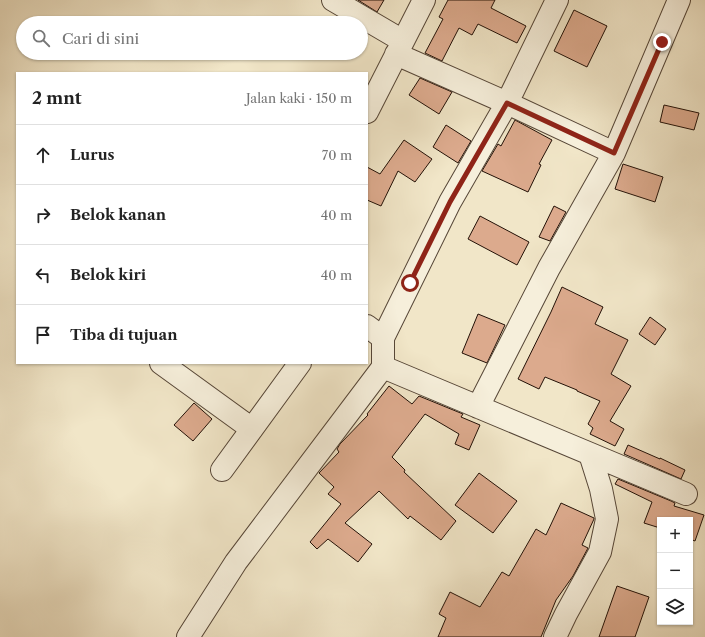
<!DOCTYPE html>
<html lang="id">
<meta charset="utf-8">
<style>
:root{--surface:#fff;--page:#f6f6f6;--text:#222;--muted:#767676;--line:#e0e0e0}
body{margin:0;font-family:"Libre Caslon Text",serif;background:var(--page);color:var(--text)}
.controls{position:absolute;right:12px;bottom:12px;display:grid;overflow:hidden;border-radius:0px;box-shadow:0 1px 3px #0004}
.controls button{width:36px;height:36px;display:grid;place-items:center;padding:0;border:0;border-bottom:1px solid var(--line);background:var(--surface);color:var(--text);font:20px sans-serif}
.stop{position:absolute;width:12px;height:12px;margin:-9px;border:3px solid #8f2418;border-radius:50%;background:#fff}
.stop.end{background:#8f2418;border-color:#fff;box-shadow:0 1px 4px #0008}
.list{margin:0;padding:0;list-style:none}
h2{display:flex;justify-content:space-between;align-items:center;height:52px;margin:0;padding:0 16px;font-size:17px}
h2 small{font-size:13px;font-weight:400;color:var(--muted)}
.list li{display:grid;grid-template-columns:26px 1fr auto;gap:12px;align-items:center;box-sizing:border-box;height:60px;padding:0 16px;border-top:1px solid var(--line)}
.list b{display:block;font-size:15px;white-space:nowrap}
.list em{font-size:13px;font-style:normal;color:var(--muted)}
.icon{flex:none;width:22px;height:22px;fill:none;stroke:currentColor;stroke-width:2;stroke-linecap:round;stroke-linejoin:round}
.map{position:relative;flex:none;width:705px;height:637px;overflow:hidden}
.search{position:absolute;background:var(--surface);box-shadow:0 1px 3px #0004;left:16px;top:16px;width:352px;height:44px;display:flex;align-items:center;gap:10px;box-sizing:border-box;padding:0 14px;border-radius:22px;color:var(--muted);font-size:15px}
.panel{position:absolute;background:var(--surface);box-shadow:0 1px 3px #0004;left:16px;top:72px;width:352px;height:292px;border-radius:0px}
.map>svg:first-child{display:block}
.building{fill:#dcaa8d;stroke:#231107}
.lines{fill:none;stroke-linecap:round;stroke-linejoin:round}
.minor-casing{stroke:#564637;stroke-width:24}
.minor{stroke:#f6efdb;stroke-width:22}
.route{stroke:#8f2418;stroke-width:5}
</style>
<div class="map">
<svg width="705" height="637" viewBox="0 0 705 637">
<rect width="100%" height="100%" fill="#f1e6c8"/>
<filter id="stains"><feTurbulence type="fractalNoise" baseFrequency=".005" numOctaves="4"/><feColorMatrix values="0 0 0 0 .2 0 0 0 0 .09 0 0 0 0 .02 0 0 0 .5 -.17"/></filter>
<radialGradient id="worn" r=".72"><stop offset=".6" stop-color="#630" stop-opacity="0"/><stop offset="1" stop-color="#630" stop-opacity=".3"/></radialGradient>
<path class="building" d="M 358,0 L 384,0 L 377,12 Z
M 448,0 L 495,0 L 491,8 L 526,26 L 517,43 L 478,24 L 472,35 L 459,28 L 442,61 L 425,53 L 443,19 L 439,17 Z
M 574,10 L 607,26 L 587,67 L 554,51 Z
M 420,78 L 452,92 L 439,114 L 409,95 Z
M 664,105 L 699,113 L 694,130 L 660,122 Z
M 515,120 L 552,140 L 539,164 L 541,165 L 528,192 L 482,171 L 498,144 L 501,146 Z
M 446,125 L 471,141 L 458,163 L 433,147 Z
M 404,140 L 432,159 L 415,182 L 398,171 L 381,206 L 367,200 L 367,167 L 380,174 Z
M 623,164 L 663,177 L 655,202 L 615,189 Z
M 554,206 L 566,212 L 550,241 L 539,237 Z
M 480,216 L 529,242 L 517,265 L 468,239 Z
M 562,287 L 603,307 L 595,324 L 628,340 L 611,374 L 631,386 L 610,421 L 624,429 L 615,446 L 590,434 L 593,428 L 588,424 L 600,401 L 577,391 L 577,390 L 545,377 L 539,389 L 518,379 L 551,312 Z
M 478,314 L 505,325 L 487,363 L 462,353 Z
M 650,317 L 666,329 L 655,345 L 639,334 Z
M 389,386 L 412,404 L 419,396 L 463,414 L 461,417 L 480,425 L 469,450 L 455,444 L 459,434 L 425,414 L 392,457 L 405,470 L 404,472 L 456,521 L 441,540 L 410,516 L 408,519 L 379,491 L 345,523 L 372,544 L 358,562 L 328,539 L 317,549 L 310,542 L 341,504 L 328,494 L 334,487 L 319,473 L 339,452 L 337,449 L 340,444 L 368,415 L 367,414 Z
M 194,403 L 212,419 L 193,441 L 174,425 Z
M 628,445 L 660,459 L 660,458 L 685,470 L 681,479 L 624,454 Z
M 479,473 L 517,501 L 493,533 L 455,505 Z
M 618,479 L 671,501 L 675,503 L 674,506 L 704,515 L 695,541 L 690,539 L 690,520 L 660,520 L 660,528 L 644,523 L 652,502 L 615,484 Z
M 561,503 L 594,518 L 594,519 L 582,545 L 588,548 L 573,576 L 556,600 L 541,637 L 438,637 L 446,618 L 439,614 L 450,592 L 480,607 L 502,572 L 509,576 L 536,529 L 546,535 Z
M 617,586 L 649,597 L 635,637 L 599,637 Z"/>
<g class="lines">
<defs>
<path id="minor" d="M 333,0 L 403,41
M 396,54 L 507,103 L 614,153 L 679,0
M 367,112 L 424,0
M 383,338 L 450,202 L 507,103 L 557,0
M 161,363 L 252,429
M 383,367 L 686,494
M 478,407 L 549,268 L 614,153
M 222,470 L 300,363
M 188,637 L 236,562 L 383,367 L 383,338 L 367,326
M 555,637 L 566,614 L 600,552 L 607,519 L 601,489 L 590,454"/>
</defs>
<use href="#minor" class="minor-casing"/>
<use href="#minor" class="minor"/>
</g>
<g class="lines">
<path class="route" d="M 410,283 L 450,202 L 507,103 L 614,153 L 662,42"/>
</g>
<rect width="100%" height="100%" filter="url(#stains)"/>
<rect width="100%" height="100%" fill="url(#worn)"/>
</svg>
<div class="controls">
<button>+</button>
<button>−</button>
<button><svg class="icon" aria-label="layers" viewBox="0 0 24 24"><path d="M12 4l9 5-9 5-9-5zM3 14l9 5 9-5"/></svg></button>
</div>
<div class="stop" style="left:410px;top:283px"></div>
<div class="stop end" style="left:662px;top:42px"></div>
<div class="search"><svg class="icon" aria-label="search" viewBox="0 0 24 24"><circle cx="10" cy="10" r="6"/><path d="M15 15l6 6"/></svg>Cari di sini</div>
<section class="panel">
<h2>2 mnt<small>Jalan kaki · 150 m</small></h2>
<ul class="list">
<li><svg class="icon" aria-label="ahead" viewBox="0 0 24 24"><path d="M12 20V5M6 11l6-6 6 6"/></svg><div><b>Lurus</b></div><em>70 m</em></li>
<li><svg class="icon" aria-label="right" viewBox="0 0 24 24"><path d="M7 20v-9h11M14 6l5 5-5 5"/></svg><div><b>Belok kanan</b></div><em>40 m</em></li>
<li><svg class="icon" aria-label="left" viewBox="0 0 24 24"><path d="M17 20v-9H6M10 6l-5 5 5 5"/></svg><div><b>Belok kiri</b></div><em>40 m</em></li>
<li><svg class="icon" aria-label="arrive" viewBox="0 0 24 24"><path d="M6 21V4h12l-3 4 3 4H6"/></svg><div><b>Tiba di tujuan</b></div></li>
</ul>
</section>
</div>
